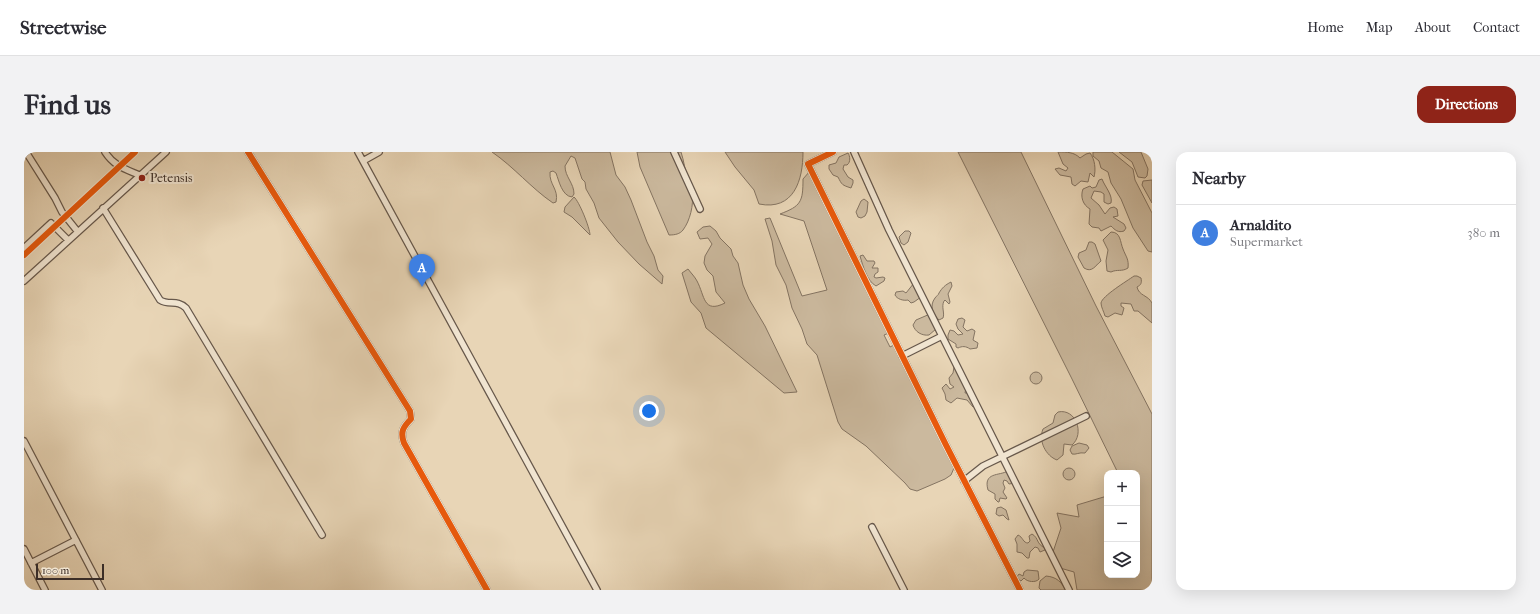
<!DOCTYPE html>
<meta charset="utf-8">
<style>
:root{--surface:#fff;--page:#f2f2f3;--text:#2b2b33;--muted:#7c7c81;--line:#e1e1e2;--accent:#8f2418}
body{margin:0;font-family:"IM FELL French Canon",serif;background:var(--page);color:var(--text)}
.controls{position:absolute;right:12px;bottom:12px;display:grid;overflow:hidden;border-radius:8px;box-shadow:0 4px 16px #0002}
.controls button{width:36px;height:36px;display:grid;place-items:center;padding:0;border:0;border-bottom:1px solid var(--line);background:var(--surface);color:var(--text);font:20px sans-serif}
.scale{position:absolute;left:12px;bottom:10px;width:68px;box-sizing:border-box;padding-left:4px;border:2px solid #3c2e27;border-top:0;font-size:11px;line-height:14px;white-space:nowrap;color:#3c2e27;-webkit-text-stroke:3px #f0e4d0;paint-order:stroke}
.you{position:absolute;left:625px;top:259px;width:14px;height:14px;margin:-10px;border:3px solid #fff;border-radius:50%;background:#1a73e8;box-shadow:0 0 0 6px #1a73e833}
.badge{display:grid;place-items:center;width:26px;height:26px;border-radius:50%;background:var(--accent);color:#fff;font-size:13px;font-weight:700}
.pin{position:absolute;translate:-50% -33px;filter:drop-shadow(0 1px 2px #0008)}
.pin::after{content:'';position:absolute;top:21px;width:14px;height:12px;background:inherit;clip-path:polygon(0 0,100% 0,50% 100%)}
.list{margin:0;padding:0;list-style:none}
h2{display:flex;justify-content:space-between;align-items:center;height:52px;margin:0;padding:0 16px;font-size:17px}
h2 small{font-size:13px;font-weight:400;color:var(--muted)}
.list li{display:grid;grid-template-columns:26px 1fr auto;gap:12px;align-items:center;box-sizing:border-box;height:56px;padding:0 16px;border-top:1px solid var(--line)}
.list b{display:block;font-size:15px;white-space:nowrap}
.list p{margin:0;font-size:13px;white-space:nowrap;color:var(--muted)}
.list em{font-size:13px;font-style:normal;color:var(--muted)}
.icon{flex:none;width:22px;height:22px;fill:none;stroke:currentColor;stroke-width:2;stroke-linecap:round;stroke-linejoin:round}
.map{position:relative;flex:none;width:1128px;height:438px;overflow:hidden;border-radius:12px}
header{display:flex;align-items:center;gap:24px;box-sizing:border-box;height:56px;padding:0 20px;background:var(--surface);border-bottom:1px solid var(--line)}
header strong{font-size:19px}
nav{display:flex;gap:22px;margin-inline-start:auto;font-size:14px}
.intro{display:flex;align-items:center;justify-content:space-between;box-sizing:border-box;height:96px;padding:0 24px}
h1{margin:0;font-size:28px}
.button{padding:10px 18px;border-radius:12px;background:var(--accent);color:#fff;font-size:14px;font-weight:700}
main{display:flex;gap:24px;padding:0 24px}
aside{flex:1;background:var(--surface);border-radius:12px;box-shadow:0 4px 16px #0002}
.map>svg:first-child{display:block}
.green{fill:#cbb99e;stroke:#847462}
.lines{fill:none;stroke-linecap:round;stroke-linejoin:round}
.minor-casing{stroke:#67584b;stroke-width:8}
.minor{stroke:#f0e4d0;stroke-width:5.5}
.cycleway-casing{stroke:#f0e4d0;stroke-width:8}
.cycleway{stroke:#e8590c;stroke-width:6}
.poi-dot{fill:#8f2418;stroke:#f0e4d0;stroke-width:1.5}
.labels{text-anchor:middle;stroke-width:4;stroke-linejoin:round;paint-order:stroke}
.poi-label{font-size:12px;fill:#3c2e27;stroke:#f0e4d0;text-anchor:start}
</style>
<header>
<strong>Streetwise</strong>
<nav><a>Home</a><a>Map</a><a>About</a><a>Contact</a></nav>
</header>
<div class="intro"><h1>Find us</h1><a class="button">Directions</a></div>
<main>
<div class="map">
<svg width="1128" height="438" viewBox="0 0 1128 438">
<rect width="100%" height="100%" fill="#e8d5b6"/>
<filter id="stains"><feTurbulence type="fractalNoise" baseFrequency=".005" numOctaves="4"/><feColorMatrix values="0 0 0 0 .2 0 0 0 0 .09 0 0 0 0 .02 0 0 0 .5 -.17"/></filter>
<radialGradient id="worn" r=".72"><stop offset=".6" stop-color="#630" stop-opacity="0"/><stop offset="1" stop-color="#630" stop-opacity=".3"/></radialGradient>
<path class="green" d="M 468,0 L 586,0 L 592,23 L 601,35 L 607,48 L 623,90 L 630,104 L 634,118 L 639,124 L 638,132 L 615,112 L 594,90 L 575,66 L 570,51 L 562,37 L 561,30 L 558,27 L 551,6 L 547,4 L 541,14 C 541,25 550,31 550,42 L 548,45 C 538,44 535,29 532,21 L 529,19 L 526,20 C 525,33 535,37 532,50 L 529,51 C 507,36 490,15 468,0 Z
M 613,0 L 657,0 C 660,9 661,18 663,27 C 664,32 667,37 668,42 C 670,52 666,69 659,78 C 656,82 651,83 645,83 L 616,15 Z
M 701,0 L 779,0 C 779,28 770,59 735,52 L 730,38 L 711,15 Z
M 934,0 L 997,0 L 1072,154 L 1128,262 L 1128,438 L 1053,438 L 1050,420 L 1036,416 L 1028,403 L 1037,376 L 1033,361 L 1055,365 L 1053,353 L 1083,344 L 1083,423 L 1113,423 L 1113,321 L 1094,321 L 1048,227 Z
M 1034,0 C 1043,0 1050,0 1056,6 L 1062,2 L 1066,1 C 1071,7 1072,18 1070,25 L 1066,21 L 1064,30 L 1057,29 L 1051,34 L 1048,32 L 1047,25 L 1036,23 L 1031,17 L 1035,16 L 1042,19 L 1044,16 L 1039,12 Z
M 1069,0 L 1088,0 L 1109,17 L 1111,28 L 1128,61 L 1128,100 L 1124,99 L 1109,76 L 1097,47 L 1087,31 L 1084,20 L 1077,16 L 1075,9 L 1069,4 Z
M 1095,0 L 1117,0 L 1124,17 L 1123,24 L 1121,26 L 1114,25 L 1108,10 Z
M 824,1 C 826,4 827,10 823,13 L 820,13 L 819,17 L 824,25 L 829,28 L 829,31 L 827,36 C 818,33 818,33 814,25 L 809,23 L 805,17 L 805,13 L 812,11 L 815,5 Z
M 786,19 L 865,181 L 860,183 L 866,195 L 872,192 L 907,269 L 930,316 L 927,323 L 921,327 L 893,339 L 886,337 L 881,331 L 842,294 L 818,277 L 814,270 L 793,203 L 783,192 L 778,177 L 768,156 L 762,133 L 752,113 L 748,89 L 741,67 L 746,66 L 778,144 L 803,138 L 780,69 L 756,62 C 777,54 779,50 779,27 Z
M 1078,27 C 1081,35 1089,43 1087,51 L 1084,52 L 1080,50 L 1080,42 L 1077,40 L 1070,39 L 1067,46 L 1075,53 L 1081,62 L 1086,56 L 1090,55 L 1093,57 L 1094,64 L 1089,65 L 1100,72 L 1102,76 L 1100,79 C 1094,81 1091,78 1087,74 L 1077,79 L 1075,76 L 1068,75 L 1065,72 L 1066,57 C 1059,53 1056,45 1059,37 L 1066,34 L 1068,36 L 1072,35 L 1075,28 Z
M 1128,28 L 1128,51 L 1118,33 L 1119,29 Z
M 550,45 C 555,49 566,76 566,83 L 548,65 L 540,60 L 541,55 Z
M 840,47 L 844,50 L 843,60 L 841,64 L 837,66 L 834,65 L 832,60 L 837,49 Z
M 686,74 L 692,79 L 696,86 L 707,97 L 709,104 L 714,111 L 719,133 L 725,147 L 741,174 L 773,240 L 760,241 L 682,176 L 677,161 L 667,150 L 658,121 L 664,117 C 667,121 671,125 673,129 C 681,144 679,162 701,151 L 692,140 L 689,124 L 683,118 L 680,111 L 681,104 L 688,92 L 684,86 L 676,87 L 673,80 L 679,75 Z
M 881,79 L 885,79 L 887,81 L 884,90 L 880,93 L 877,91 L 875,85 Z
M 1087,80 C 1097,80 1096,90 1099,97 C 1102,105 1105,107 1104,116 C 1098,120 1093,117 1087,120 L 1083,119 L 1082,109 L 1084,98 L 1079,88 Z
M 1065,90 L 1068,90 L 1071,92 L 1077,109 C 1071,114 1068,121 1060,116 L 1054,105 L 1055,101 L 1062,98 Z
M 839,103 L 843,109 L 850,109 L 851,111 L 848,116 L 854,116 L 854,120 L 851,122 L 850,125 L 852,126 L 859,125 L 861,126 L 860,129 L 852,134 C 843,129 839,114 836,104 Z
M 1110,124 L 1113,124 L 1117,126 C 1118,131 1117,133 1113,135 C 1115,144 1124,143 1128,151 C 1128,157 1128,165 1128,171 L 1114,159 L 1110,159 L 1107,152 L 1097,151 L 1097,154 L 1100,156 L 1098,163 L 1091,161 L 1084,165 L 1081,164 C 1080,160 1077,155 1077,151 C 1078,144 1103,129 1110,124 Z
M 927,130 L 928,134 L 924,142 L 926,150 L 925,152 L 921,148 L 920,149 C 917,155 921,161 919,166 L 915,168 C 909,162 905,154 911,146 C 913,143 914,144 915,141 C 918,136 921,133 927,130 Z
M 890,131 L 897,145 L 890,150 L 887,151 L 884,148 C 879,149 873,147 871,143 L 872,140 L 879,139 L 882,141 Z
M 906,162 L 912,177 L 905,183 C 898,184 891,180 889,173 L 892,168 Z
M 938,166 L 941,168 L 939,175 L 943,179 L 948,177 L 951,179 L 949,188 L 954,191 L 953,196 L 946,197 C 942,194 938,194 934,196 L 932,195 L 932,192 L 924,187 L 924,183 L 926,178 L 930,179 L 934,183 L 939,182 L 934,177 L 932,172 L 934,167 Z
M 930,215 L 932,215 C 935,222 937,231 942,236 L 941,241 L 945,241 L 951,254 L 949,255 L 943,248 L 933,246 L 927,251 L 922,248 L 921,242 L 918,236 L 922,232 L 926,237 L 930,235 L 926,232 L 925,226 L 929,221 Z
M1006 226a6 6 0 1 1 12 0a6 6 0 1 1-12 0Z
M 1034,260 C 1052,256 1061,282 1048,293 L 1040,292 L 1039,303 L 1033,308 C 1022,304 1014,289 1019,277 L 1029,271 L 1031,263 Z
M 1055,291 L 1063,293 L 1065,296 L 1061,301 C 1055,300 1052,303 1048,302 L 1046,298 L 1048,294 Z
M1039 322a6 6 0 1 1 12 0a6 6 0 1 1-12 0Z
M 984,319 L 991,331 L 985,332 L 983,329 L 980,328 L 979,331 L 981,336 L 979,340 L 983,346 L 982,347 L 976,346 L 975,350 L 974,350 L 971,347 L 971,342 L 964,338 C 959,320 975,324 984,319 Z
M 977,355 L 982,358 L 985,368 L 983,367 L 979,363 L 975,364 L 972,362 L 973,356 Z
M 1008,382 C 1015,386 1012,392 1021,396 L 1021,398 L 1016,400 L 1014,396 L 1011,395 L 1006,400 L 1005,406 L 1003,406 L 998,401 L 993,400 L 993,392 L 991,387 L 994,383 C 999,385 999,391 1004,391 L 1006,389 L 1005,384 Z
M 1003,418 L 1014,419 L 1015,427 C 1012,431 1003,430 1000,426 L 997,429 L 992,426 L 995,422 L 999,424 L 1000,420 Z
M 1022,424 C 1033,425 1037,430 1042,438 L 1017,438 L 1015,436 L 1016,429 Z"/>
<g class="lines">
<defs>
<path id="minor" d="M 2,0 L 31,46 L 38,60 L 54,80
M 81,0 C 90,14 101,17 115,23
M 224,0 L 386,259 L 387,267 C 379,275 376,280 380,291 L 463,438
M 334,0 L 573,438
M 650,0 L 676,57
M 809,0 L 784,12 L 922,293 L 996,438
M 830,0 L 865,78 L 1045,438
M 339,9 L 355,0
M 79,56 L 136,148 C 145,154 153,147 162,156 L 298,383
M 0,96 L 27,71 L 44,88
M 0,129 L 142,0
M 878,204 L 918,184
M 0,289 L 78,438
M 940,329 L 959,314 L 1062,264
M 848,375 L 880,438
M 0,397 L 21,438
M 7,411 L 52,388"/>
</defs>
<use href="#minor" class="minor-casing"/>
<use href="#minor" class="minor"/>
<defs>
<path id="cycleway" d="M 224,0 L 386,259 L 387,267 C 379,275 376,280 380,291 L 463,438
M 809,0 L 784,12 L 922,293 L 996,438
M 0,103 L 111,0"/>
</defs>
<use href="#cycleway" class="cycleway-casing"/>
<use href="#cycleway" class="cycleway"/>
</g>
<circle class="poi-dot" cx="118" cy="26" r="4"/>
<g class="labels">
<g class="poi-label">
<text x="126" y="30">Petensis</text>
</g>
</g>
<rect width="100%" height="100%" filter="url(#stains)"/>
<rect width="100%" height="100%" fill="url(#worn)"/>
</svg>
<div class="controls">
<button>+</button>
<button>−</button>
<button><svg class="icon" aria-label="layers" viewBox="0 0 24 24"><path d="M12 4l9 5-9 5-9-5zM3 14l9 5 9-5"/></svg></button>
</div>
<div class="scale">100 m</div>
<div class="you"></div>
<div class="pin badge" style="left:398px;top:135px;background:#3f7fe0">A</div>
</div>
<aside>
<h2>Nearby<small></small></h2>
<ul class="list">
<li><span class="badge" style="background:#3f7fe0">A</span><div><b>Arnaldito</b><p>Supermarket</p></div><em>380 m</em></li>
</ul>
</aside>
</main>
